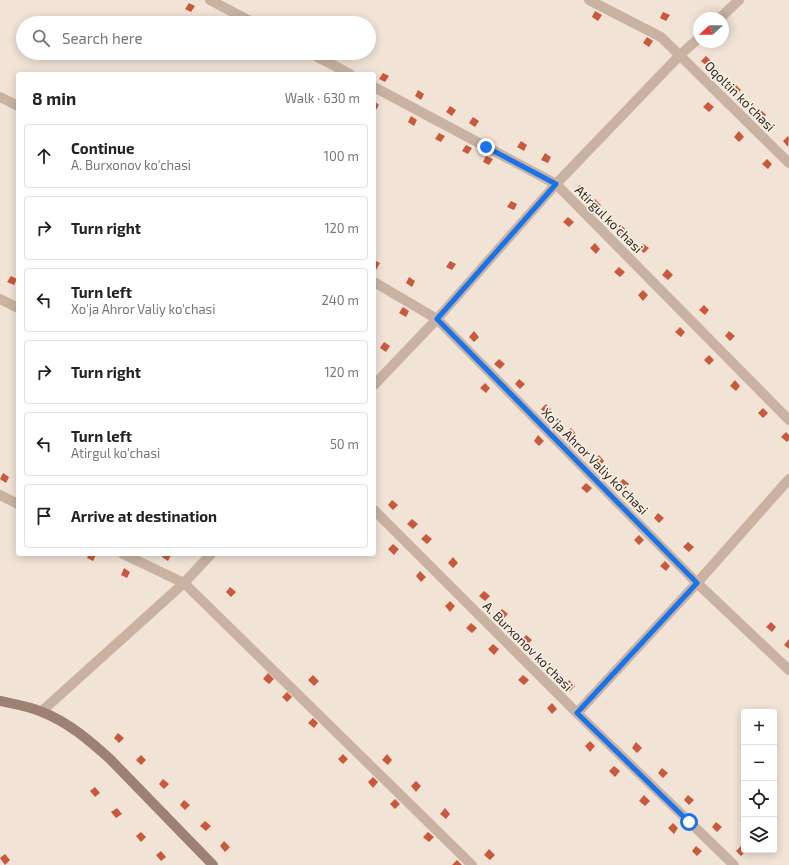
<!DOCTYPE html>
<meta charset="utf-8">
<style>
:root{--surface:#fff;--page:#f2f2f2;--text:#222;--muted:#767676;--line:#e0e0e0}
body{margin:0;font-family:"Exo 2",sans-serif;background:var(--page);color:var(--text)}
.controls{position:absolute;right:12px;bottom:12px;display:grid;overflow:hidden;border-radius:4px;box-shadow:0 2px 10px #0003}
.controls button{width:36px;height:36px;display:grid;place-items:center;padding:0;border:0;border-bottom:1px solid var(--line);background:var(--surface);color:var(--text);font:20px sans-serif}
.compass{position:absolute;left:693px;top:12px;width:36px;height:36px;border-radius:50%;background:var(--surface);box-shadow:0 2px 10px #0003;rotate:249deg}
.stop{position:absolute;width:12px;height:12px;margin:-9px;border:3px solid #1a73e8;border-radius:50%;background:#fff}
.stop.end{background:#1a73e8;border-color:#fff;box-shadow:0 1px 4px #0008}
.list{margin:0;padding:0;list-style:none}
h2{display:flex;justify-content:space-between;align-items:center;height:52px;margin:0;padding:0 16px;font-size:17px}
h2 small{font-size:13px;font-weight:400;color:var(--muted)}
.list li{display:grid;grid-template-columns:26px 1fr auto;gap:12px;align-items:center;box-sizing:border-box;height:64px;margin:0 8px 8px;padding:0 8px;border:1px solid var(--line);border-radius:4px}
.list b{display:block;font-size:15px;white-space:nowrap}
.list p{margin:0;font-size:13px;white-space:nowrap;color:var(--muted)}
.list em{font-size:13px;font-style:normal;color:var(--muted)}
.icon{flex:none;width:22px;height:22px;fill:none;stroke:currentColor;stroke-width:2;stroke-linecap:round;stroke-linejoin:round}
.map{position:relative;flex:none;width:789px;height:865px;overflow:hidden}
.search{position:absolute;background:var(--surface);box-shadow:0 2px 10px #0003;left:16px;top:16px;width:360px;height:44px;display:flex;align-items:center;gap:10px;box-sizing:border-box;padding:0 14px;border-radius:22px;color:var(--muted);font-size:15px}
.panel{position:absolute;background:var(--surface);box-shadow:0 2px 10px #0003;left:16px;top:72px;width:360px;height:484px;border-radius:4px}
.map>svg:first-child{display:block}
.building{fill:#c9593c}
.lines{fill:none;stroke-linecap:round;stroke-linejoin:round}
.minor{stroke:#c9b2a2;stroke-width:10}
.secondary{stroke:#9c8174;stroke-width:10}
.route{stroke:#1a73e8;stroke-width:5}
.labels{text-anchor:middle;stroke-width:3.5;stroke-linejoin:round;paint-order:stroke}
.street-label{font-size:13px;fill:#332925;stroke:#f9eee2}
</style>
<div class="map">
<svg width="789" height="865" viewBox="0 0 789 865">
<rect width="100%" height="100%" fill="#f1e3d6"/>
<path class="building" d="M 189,3 L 195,6 L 191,12 L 185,9 Z
M 595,11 L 602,15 L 598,21 L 592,17 Z
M 663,12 L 670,15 L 666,21 L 660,18 Z
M 210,16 L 216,20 L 214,23 L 206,22 Z
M 270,16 L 276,20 L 274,23 L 266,22 Z
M 647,37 L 653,41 L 649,47 L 643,43 Z
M 280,53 L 288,53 L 284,59 L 278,55 Z
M 337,53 L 342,53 L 344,54 L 341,60 L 335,57 Z
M 706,56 L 711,61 L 707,66 L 701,61 Z
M 383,73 L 389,76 L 385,82 L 379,79 Z
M 735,84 L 741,90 L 736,95 L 731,90 Z
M 418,90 L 424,94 L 421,100 L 415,96 Z
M 374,101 L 379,105 L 376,110 L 374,109 Z
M 708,102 L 714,107 L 709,112 L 703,107 Z
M 450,106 L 456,110 L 452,116 L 446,112 Z
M 761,110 L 766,115 L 761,120 L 756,115 Z
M 411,116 L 417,120 L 414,126 L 408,122 Z
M 473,117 L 479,121 L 475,127 L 469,123 Z
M 739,131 L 744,137 L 739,142 L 734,137 Z
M 439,133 L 445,136 L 441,142 L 435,139 Z
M 788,136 L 789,138 L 788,147 L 783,141 Z
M 521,141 L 527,145 L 524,151 L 517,147 Z
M 466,145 L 472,148 L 468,154 L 462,151 Z
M 545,153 L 551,157 L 548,163 L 541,160 Z
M 486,156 L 493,159 L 489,165 L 483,162 Z
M 767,159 L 772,164 L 768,169 L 762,164 Z
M 580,185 L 585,190 L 581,195 L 575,190 Z
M 595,199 L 601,205 L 596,210 L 590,205 Z
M 511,201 L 517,204 L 514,210 L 507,207 Z
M 568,217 L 574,222 L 569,227 L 563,222 Z
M 620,223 L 625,229 L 621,234 L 615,229 Z
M 595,243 L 600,249 L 596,254 L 590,248 Z
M 643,244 L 649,248 L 644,253 L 639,249 Z
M 374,260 L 380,263 L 376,270 L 374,268 Z
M 450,261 L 456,264 L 452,270 L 446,267 Z
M 619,267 L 625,272 L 620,277 L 614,272 Z
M 667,269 L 673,275 L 668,280 L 662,275 Z
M 11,276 L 17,279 L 14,285 L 7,282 Z
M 409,277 L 415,281 L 412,287 L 406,283 Z
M 643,290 L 648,295 L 643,301 L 638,295 Z
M 704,305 L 709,310 L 705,315 L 699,310 Z
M 403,307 L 409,311 L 406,317 L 399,313 Z
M 680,327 L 685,332 L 681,337 L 675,332 Z
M 474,331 L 479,337 L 474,342 L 469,337 Z
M 729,331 L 735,336 L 730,341 L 725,336 Z
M 384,342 L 390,346 L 386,352 L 380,348 Z
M 709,355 L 714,360 L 709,365 L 704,360 Z
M 499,359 L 505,364 L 500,369 L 494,364 Z
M 519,379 L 525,384 L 520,389 L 515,384 Z
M 735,380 L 740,386 L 736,391 L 730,386 Z
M 485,383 L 490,388 L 486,393 L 480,388 Z
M 546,404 L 551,409 L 546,414 L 541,409 Z
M 763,408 L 768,413 L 763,418 L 758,413 Z
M 571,428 L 576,434 L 571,439 L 566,433 Z
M 786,432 L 789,435 L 789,440 L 787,442 L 781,437 Z
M 538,435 L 544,441 L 539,446 L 534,441 Z
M 599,455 L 604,461 L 600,466 L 594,461 Z
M 3,473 L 9,477 L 6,483 L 0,479 Z
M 623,479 L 629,484 L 624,490 L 618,484 Z
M 586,483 L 592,488 L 587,493 L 581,488 Z
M 392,500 L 398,505 L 393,510 L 388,505 Z
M 658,513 L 664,518 L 659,523 L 654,518 Z
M 412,519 L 418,524 L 413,529 L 407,524 Z
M 426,534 L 432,539 L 427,544 L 421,539 Z
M 639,535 L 644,540 L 639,545 L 634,540 Z
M 688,542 L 694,547 L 689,552 L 683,547 Z
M 393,544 L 399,549 L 394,555 L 388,549 Z
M 89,554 L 94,554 L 96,555 L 93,561 L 87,558 Z
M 163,554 L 170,554 L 171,555 L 168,561 L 162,557 Z
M 453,557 L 458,563 L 453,568 L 448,563 Z
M 665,561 L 670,566 L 666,571 L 660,566 Z
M 124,568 L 130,572 L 127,578 L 121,575 Z
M 420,571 L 426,577 L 421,582 L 416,576 Z
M 230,587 L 236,592 L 231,597 L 226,592 Z
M 484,591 L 490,596 L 485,601 L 479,596 Z
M 450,601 L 455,606 L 450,612 L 445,606 Z
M 502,609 L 508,614 L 503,619 L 497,614 Z
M 771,622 L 776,627 L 772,632 L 766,627 Z
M 471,623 L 477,628 L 472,633 L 466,628 Z
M 526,635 L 532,640 L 527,645 L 522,640 Z
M 789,639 L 789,649 L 784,645 Z
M 493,644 L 499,649 L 494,655 L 488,649 Z
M 268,673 L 274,679 L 269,684 L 263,679 Z
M 313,675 L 319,681 L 314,686 L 308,680 Z
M 523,675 L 529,680 L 524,685 L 518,680 Z
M 569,680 L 575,686 L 570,691 L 564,686 Z
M 287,692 L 292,697 L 287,702 L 282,697 Z
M 552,703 L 557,709 L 552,714 L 547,708 Z
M 313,718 L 318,723 L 314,728 L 308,723 Z
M 118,733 L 124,738 L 119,743 L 114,738 Z
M 590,741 L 595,746 L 590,752 L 585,746 Z
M 636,742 L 642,748 L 637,753 L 632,748 Z
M 343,754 L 348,759 L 343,764 L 338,759 Z
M 387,754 L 392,760 L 388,765 L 382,760 Z
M 141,755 L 146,760 L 141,765 L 136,760 Z
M 614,766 L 620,771 L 615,777 L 609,771 Z
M 662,768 L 668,773 L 663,778 L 658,773 Z
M 373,777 L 378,782 L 373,788 L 368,782 Z
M 163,779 L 169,784 L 164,789 L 159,784 Z
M 416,781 L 421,786 L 416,792 L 411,786 Z
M 95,787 L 100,793 L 95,797 L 90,791 Z
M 644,795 L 650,801 L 645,806 L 639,801 Z
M 688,795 L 694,800 L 689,805 L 684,800 Z
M 395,799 L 400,804 L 395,809 L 390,804 Z
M 184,800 L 190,805 L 185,810 L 180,805 Z
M 117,808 L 122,814 L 116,818 L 111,812 Z
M 445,808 L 450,814 L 446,819 L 440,814 Z
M 205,821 L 211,826 L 206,831 L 200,826 Z
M 716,822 L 722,827 L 717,832 L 712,827 Z
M 673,823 L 678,828 L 674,834 L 668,828 Z
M 141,832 L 146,837 L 141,842 L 136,836 Z
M 428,832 L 434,837 L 429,842 L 423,837 Z
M 224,841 L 230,847 L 225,852 L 220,846 Z
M 696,846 L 702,851 L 697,856 L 692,851 Z
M 741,846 L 744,849 L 744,850 L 746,851 L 741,856 L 736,851 Z
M 489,849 L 495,855 L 490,860 L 484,855 Z
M 161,851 L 166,857 L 161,861 L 156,855 Z
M 5,854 L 10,860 L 5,865 L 0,858 Z
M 457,860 L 462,865 L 452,865 Z"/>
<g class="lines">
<path class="minor" d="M 210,0 L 254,23
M 589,0 L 661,37 L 789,163
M 720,18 L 739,0
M 310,53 L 350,74
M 374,87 L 556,184 L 789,420
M 0,97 L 18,106
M 374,282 L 437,319 L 697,583 L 789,670
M 0,299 L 18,308
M 374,385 L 437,319 L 556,184 L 680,55 L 699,38
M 0,495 L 18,504
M 374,510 L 577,713 L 734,865
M 123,554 L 184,583 L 472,865
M 42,711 L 184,583 L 211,554
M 577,713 L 697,583 L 789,479"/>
<path class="secondary" d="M 0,701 C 14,704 29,706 42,712 C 68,722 89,740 110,759 L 213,865"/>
</g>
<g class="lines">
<path class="route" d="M 486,147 L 556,184 L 437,319 L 697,583 L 577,713 L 689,822"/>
</g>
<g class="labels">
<g class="street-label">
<text transform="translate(740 96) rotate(45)" y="5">Oqoltin ko'chasi</text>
<text transform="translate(609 219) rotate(45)" y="5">Atirgul ko'chasi</text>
<text transform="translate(595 461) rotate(45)" y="5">Xo'ja Ahror Valiy ko'chasi</text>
<text transform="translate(528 646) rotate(45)" y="5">A. Burxonov ko'chasi</text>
</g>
</g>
</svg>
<div class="controls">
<button>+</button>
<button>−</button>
<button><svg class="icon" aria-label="locate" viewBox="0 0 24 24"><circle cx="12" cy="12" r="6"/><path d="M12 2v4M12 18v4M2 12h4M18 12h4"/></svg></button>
<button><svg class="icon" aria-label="layers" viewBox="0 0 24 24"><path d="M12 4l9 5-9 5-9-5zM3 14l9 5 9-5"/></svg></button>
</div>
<svg class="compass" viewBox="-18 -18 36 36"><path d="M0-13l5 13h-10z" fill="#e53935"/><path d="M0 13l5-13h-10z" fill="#767676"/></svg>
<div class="stop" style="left:689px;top:822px"></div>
<div class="stop end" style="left:486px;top:147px"></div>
<div class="search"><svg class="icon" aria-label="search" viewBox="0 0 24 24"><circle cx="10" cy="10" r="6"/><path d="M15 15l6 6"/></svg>Search here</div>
<section class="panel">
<h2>8 min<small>Walk · 630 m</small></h2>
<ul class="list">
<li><svg class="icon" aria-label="ahead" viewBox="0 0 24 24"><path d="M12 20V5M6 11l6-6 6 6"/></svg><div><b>Continue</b><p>A. Burxonov ko'chasi</p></div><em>100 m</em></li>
<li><svg class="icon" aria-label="right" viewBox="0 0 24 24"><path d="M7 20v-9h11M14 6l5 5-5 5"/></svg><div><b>Turn right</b></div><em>120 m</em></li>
<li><svg class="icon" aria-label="left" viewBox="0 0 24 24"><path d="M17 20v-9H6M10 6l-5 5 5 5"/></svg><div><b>Turn left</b><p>Xo'ja Ahror Valiy ko'chasi</p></div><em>240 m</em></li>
<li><svg class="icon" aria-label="right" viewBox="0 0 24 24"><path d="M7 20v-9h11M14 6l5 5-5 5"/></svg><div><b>Turn right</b></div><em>120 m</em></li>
<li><svg class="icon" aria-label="left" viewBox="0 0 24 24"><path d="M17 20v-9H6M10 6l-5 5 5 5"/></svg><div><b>Turn left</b><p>Atirgul ko'chasi</p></div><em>50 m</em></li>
<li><svg class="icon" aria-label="arrive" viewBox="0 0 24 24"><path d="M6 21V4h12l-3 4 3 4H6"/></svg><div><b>Arrive at destination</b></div></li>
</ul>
</section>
</div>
